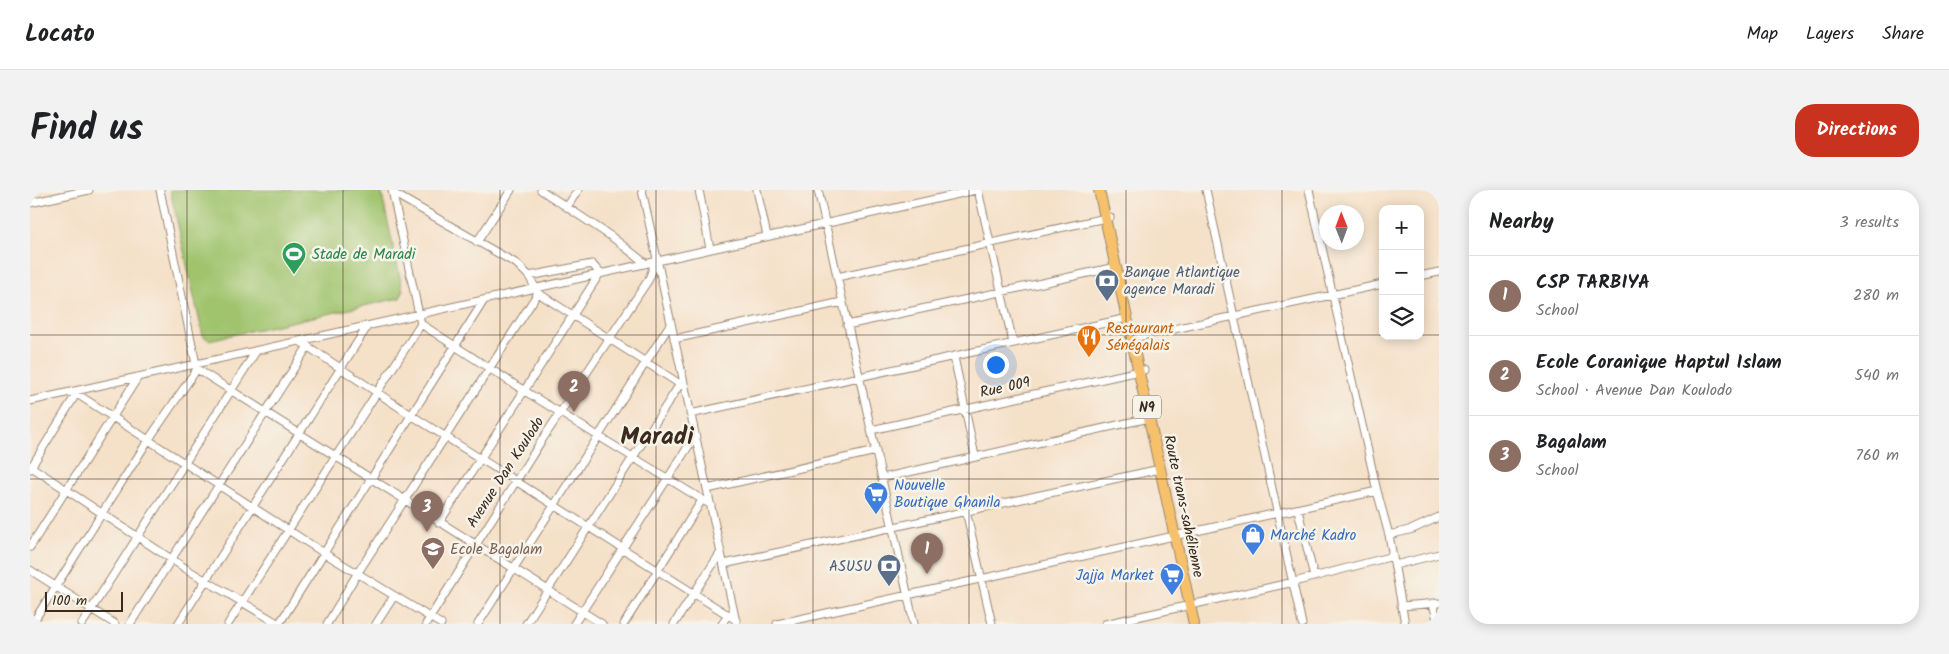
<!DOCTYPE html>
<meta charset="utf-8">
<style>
:root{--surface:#fff;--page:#f2f2f2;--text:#202124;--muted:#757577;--line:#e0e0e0;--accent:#c8321e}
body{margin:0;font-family:Kalam,sans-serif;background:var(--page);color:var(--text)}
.controls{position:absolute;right:15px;top:15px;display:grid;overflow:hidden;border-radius:10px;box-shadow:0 2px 12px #0003}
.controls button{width:45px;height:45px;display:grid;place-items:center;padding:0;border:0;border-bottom:1px solid var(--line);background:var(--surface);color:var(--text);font:25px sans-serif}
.compass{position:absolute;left:1289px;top:15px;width:45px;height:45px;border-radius:50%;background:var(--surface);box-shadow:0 2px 12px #0003;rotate:359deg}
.scale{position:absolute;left:15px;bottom:12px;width:78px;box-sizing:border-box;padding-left:5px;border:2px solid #3b2a1e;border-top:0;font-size:14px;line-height:18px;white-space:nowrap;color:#3b2a1e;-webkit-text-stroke:4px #f7f3e8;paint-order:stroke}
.you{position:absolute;left:965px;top:174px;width:18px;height:18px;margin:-12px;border:4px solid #fff;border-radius:50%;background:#1a73e8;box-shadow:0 0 0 8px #1a73e833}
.badge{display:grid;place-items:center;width:32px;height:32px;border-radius:50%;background:var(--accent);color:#fff;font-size:16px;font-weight:700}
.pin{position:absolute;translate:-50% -41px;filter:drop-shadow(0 1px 2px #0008)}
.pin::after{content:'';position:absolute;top:26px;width:18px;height:15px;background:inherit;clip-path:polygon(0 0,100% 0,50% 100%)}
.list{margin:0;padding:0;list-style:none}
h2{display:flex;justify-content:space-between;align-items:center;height:65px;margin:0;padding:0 20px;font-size:21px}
h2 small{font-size:16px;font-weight:400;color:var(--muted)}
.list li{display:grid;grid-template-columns:32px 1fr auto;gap:15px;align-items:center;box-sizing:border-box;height:80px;padding:0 20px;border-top:1px solid var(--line)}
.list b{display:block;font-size:19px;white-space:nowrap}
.list p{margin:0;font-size:16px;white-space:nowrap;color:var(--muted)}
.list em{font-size:16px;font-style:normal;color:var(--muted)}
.icon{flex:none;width:28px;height:28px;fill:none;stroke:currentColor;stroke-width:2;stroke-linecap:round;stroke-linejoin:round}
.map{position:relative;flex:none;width:1409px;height:434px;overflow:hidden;border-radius:20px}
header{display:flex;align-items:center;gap:30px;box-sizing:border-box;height:70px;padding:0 25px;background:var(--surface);border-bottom:1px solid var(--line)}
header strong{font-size:24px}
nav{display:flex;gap:28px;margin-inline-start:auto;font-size:18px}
.intro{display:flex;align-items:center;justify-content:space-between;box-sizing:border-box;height:120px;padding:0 30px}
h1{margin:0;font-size:35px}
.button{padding:12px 22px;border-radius:20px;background:var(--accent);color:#fff;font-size:18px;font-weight:700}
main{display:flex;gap:30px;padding:0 30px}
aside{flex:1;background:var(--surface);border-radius:20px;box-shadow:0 2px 12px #0003}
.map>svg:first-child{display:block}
.green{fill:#a0c46e;stroke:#6e7746}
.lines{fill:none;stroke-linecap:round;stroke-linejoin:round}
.minor-casing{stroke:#988573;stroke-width:9}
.highway-casing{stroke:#988573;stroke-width:12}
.minor{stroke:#fff;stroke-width:7}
.highway{stroke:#f6c16b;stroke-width:10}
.grid{fill:none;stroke:#3b2a1e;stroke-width:1;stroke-opacity:0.55}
.labels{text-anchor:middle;stroke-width:5;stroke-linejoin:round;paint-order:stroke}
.shield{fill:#f7f3e8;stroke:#73665b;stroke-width:1}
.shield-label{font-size:14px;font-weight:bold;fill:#3b2a1e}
.leisure-label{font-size:15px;fill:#27864d;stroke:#f7f3e8;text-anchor:start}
.service-label{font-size:15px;fill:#4e5e75;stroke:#f7f3e8;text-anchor:start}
.food-label{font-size:15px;fill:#c56008;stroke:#f7f3e8;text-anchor:start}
.street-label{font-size:15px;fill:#3b2a1e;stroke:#f7f3e8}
.shop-label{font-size:15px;fill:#366cbe;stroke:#f7f3e8;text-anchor:start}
.education-label{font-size:15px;fill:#785e54;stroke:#f7f3e8;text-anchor:start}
.town-label{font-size:25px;font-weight:bold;fill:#3b2a1e;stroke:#f7f3e8}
</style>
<header>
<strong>Locato</strong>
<nav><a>Map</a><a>Layers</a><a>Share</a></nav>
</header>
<div class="intro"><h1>Find us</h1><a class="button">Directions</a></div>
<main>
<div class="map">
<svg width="1409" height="434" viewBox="0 0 1409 434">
<rect width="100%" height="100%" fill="#f7f3e8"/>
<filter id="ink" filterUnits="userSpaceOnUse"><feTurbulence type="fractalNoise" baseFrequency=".02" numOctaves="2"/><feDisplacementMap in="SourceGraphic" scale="10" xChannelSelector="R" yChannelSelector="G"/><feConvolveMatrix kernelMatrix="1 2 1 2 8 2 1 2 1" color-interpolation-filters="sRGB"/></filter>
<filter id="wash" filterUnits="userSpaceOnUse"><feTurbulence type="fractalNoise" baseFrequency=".0096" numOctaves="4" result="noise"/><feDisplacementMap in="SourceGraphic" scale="20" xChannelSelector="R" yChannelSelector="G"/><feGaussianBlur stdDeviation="1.12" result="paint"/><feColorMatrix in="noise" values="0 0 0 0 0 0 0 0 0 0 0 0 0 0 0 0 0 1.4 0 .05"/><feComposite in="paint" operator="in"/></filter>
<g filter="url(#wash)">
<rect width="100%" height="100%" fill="#f5e0c8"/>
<path class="green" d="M 140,0 L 351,0 L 373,101 L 370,108 L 179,150 L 173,146 Z"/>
</g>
<g filter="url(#ink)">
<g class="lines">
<defs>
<path id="minor" d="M 362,0 L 391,134 L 493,200 L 681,315
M 511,0 L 582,47 L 615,73
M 612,0 L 706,432
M 669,0 L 680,59
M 727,0 L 737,46
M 788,0 L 884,434
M 948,0 L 983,153
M 1176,0 L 1272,434
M 1279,0 L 1347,301 L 1359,345 L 1375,434
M 0,13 L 59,0
M 537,17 L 548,0
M 447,52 L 481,0
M 1390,86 L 1409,82
M 807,87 L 1080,27
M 508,103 L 653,196
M 817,135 L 1086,77
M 1102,148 L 1353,94
M 644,149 L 812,112
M 271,152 L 381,225 L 706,430
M 924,167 L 945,266
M 167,179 L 572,434
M 47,204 L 294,363 L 411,434
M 0,211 L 946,0
M 660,224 L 1098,128
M 841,240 L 1114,180
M 0,276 L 158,380 L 249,434
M 0,279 L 48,201
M 852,288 L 1119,228
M 677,299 L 846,261
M 1268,320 L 1284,387
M 936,321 L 962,434
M 409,333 L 570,83 L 562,74 L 499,86
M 1359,345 L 1383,339 L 1409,327
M 0,357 L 108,187
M 694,374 L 1130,279
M 1365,375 L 1409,364
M 0,380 L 85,434
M 1403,413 L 1408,434
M 1371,416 L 1409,413
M 2,434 L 119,249 L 167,179 L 130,0
M 52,434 L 225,163
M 100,434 L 278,156
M 148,434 L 337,137
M 198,434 L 391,134
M 249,434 L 453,112
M 297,434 L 327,384 L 508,103 L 499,86 L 487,74 L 363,3
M 346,434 L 364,406
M 396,434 L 510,253 L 619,89 L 626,70
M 448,434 L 641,133
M 496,434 L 650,194
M 544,434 L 665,246
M 594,434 L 672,310
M 644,434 L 691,362
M 692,434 L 698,424
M 747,434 L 1347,301
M 1075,434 L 1264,392 L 1363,366"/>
<path id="highway" d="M 1069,0 L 1164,434"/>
</defs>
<use href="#minor" class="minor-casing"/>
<use href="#highway" class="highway-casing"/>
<use href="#minor" class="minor"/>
<use href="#highway" class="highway"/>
</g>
</g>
<path class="grid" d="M 157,0 L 157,434M 313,0 L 313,434M 470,0 L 470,434M 626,0 L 626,434M 783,0 L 783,434M 939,0 L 939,434M 1096,0 L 1096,434M 1252,0 L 1252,434M 0,145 L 1353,145M 1390,145 L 1409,145M 0,289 L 1409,289"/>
<defs>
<symbol id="stadium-pin" viewBox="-11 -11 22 30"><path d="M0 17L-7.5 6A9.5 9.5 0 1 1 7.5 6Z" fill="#2e9e5b" stroke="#f7f3e8"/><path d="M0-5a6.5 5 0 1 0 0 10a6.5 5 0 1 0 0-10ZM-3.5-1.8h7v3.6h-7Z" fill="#fff"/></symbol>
<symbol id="bank-pin" viewBox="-11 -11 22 30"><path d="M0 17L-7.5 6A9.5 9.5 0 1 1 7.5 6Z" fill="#5c6f8a" stroke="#f7f3e8"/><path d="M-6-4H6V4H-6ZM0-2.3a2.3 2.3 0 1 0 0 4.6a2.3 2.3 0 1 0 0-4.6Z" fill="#fff"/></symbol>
<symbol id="restaurant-pin" viewBox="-11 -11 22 30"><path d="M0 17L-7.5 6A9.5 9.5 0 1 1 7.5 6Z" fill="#e8710a" stroke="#f7f3e8"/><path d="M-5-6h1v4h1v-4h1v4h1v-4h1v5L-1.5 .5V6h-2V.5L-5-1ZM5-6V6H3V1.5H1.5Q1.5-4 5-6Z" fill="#fff"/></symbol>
<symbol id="supermarket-pin" viewBox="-11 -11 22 30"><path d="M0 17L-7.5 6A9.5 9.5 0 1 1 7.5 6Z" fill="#3f7fe0" stroke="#f7f3e8"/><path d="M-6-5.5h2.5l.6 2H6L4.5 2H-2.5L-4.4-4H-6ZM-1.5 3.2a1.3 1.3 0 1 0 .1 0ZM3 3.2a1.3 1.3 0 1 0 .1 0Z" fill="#fff"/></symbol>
<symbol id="shop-pin" viewBox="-11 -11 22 30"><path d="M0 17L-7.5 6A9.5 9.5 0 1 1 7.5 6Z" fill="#3f7fe0" stroke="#f7f3e8"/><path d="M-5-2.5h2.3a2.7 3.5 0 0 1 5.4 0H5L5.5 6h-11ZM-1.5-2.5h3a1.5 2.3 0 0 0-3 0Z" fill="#fff"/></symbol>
<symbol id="school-pin" viewBox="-11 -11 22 30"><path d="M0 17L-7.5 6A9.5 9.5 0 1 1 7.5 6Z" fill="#8d6e63" stroke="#f7f3e8"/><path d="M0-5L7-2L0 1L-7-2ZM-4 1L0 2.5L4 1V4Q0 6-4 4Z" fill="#fff"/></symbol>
</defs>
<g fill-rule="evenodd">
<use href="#stadium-pin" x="250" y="50" width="28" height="38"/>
<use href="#bank-pin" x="1063" y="77" width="28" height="38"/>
<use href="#restaurant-pin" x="1045" y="133" width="28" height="38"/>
<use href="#supermarket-pin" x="832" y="290" width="28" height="38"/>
<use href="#shop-pin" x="1209" y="331" width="28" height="38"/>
<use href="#school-pin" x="389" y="345" width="28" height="38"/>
<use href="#bank-pin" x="845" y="362" width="28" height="38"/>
<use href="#supermarket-pin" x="1128" y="371" width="28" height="38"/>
</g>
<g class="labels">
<rect class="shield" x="1103" y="205.5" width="28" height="23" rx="4"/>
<g class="shield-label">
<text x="1117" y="222">N9</text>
</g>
<g class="leisure-label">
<text x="282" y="69">Stade de Maradi</text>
</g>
<g class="service-label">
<text x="1094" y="87">Banque Atlantique<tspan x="1094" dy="17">agence Maradi</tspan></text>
<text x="842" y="381" text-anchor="end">ASUSU</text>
</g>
<g class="food-label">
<text x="1076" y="143">Restaurant<tspan x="1076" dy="17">Sénégalais</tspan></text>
</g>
<g class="street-label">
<text transform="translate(975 197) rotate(-12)" y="5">Rue 009</text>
<text transform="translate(475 282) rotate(-57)" y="5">Avenue Dan Koulodo</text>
<text transform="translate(1154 316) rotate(78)" y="5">Route trans-sahélienne</text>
</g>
<g class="shop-label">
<text x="864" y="300">Nouvelle<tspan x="864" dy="17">Boutique Ghanila</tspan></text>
<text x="1240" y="350">Marché Kadro</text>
<text x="1124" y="390" text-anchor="end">Jajja Market</text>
</g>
<g class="education-label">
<text x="420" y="364">Ecole Bagalam</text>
</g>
<g class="town-label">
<text x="627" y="254">Maradi</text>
</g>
</g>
</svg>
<div class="controls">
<button>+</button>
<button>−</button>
<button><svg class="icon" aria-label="layers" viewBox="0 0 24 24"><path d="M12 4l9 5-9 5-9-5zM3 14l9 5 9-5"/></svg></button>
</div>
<svg class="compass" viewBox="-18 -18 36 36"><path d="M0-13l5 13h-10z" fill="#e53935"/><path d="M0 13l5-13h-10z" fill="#757577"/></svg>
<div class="scale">100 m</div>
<div class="you"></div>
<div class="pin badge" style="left:897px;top:384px;background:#8d6e63">1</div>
<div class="pin badge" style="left:544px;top:222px;background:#8d6e63">2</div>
<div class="pin badge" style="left:397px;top:342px;background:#8d6e63">3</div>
</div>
<aside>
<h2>Nearby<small>3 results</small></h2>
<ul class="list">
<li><span class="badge" style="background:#8d6e63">1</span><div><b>CSP TARBIYA</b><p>School</p></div><em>280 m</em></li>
<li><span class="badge" style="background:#8d6e63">2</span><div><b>Ecole Coranique Haptul Islam</b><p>School · Avenue Dan Koulodo</p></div><em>540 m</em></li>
<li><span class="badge" style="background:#8d6e63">3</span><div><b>Bagalam</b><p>School</p></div><em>760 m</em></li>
</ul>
</aside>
</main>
